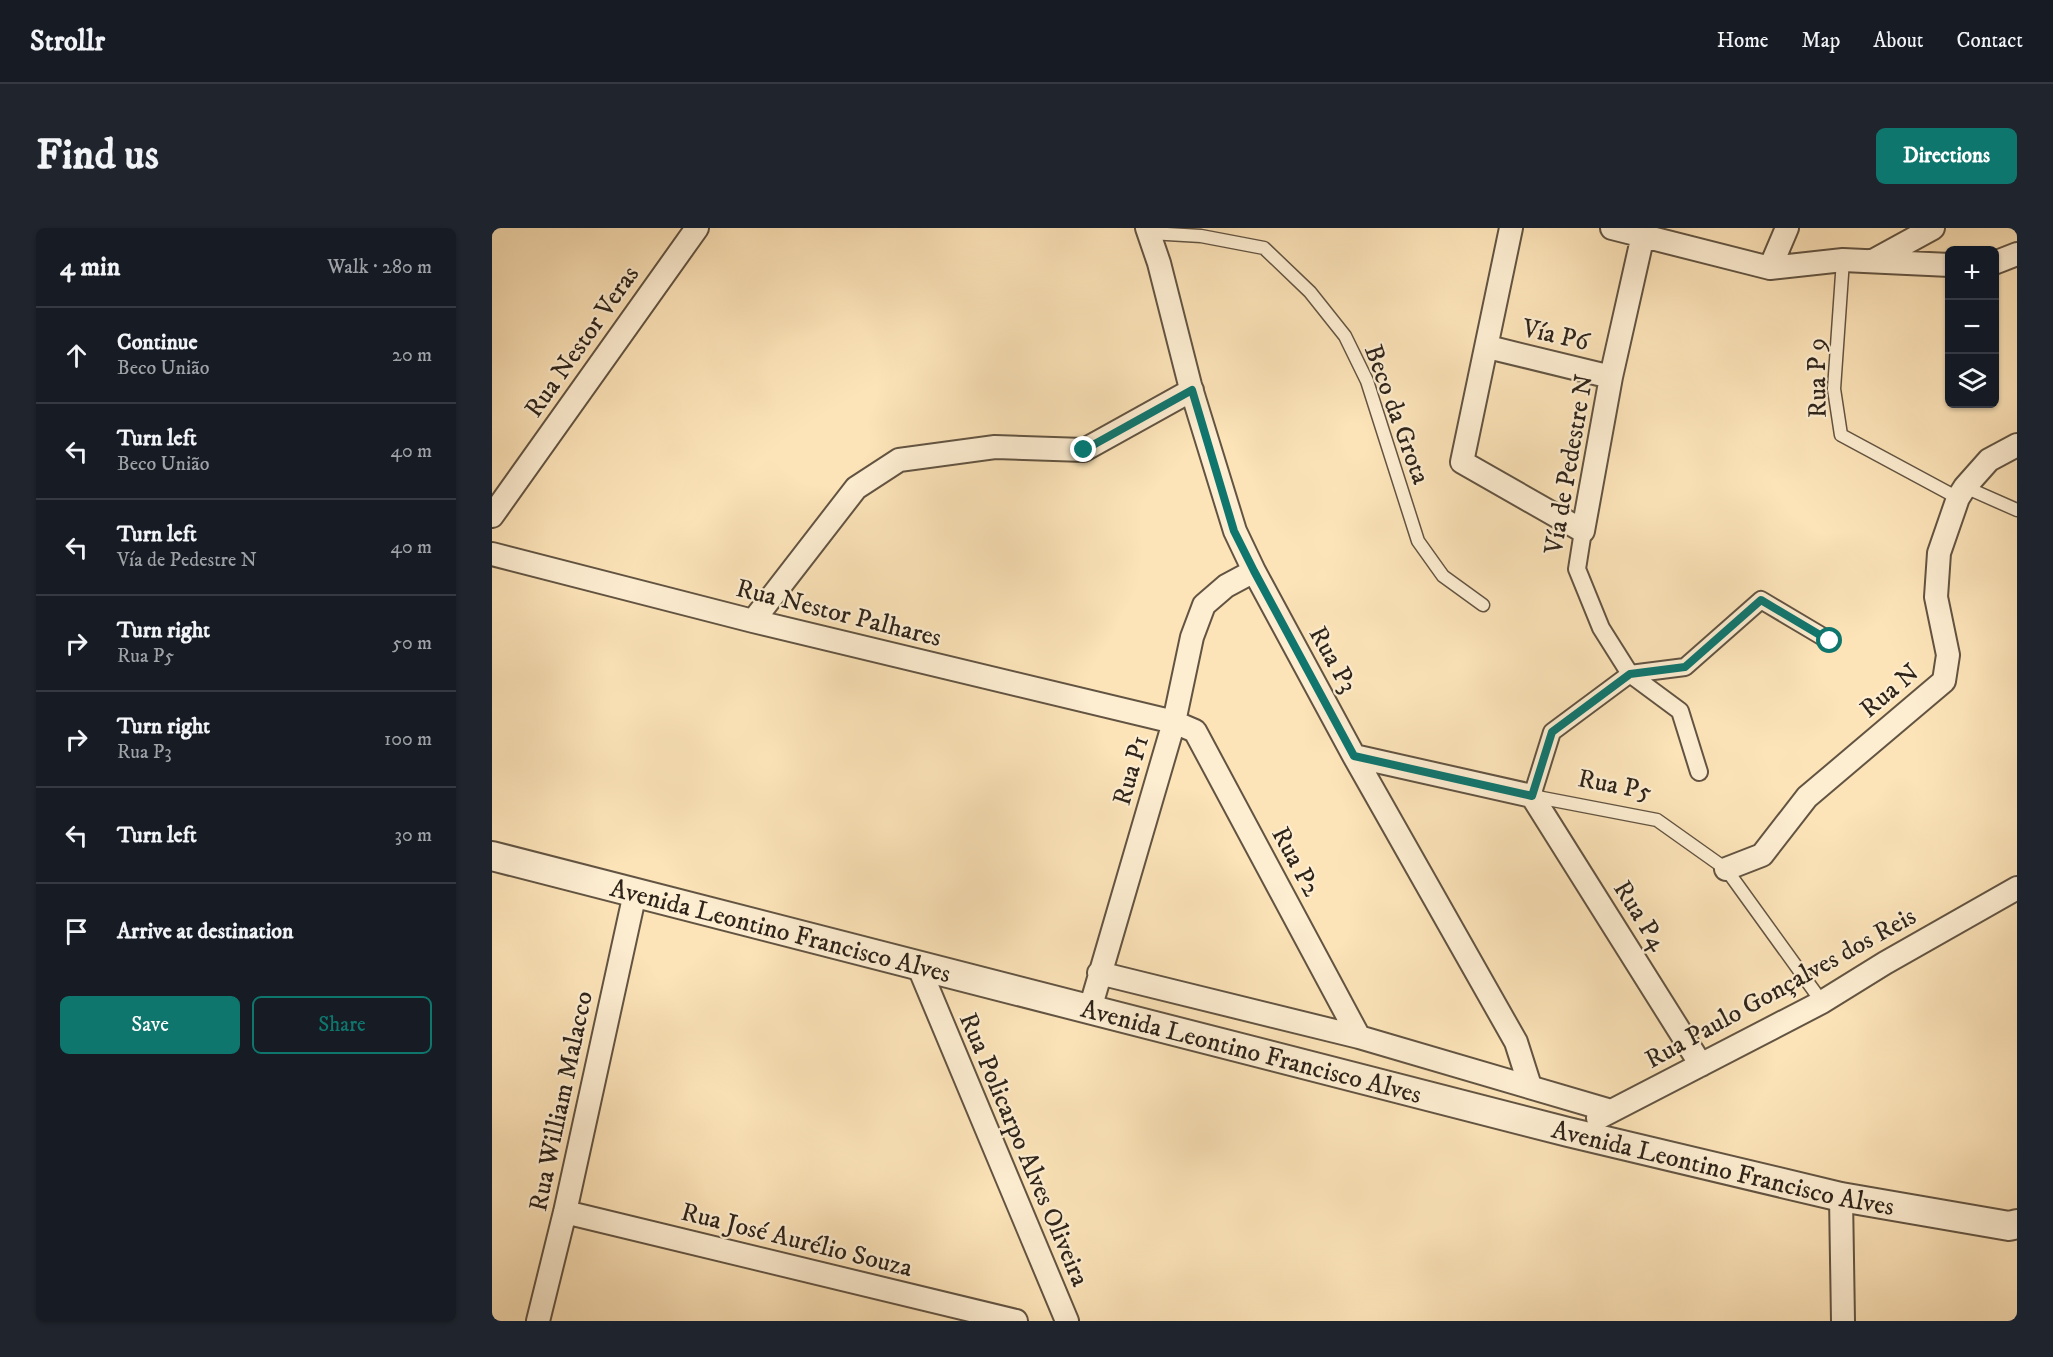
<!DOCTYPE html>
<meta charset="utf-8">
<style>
:root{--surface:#171b24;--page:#20242c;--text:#f1f3f6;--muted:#9ea1a6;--line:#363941;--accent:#0f766e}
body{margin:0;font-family:"IM FELL DW Pica",serif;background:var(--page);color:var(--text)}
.controls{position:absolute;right:18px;top:18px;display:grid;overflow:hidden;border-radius:9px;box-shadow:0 2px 4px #0004}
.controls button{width:54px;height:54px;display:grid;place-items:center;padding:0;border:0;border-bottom:2px solid var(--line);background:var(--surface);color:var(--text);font:30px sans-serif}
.stop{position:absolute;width:18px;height:18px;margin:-14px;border:4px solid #0f766e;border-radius:50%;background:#fff}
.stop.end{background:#0f766e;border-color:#fff;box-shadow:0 2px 6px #0008}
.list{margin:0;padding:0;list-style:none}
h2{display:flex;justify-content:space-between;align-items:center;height:78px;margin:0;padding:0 24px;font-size:26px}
h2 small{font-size:20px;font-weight:400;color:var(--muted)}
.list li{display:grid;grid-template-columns:39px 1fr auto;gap:18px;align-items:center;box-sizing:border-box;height:96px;padding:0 24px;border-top:2px solid var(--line)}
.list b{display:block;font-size:22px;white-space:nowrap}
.list p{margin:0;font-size:20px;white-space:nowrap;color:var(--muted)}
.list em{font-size:20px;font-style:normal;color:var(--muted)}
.actions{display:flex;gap:12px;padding:18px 24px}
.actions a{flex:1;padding:14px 0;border:2px solid var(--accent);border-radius:9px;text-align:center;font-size:21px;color:var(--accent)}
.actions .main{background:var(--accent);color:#fff}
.icon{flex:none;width:33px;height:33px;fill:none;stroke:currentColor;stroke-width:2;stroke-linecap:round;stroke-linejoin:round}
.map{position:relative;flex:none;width:1525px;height:1093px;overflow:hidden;border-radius:9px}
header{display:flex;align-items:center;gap:36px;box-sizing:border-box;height:84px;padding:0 30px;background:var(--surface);border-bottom:2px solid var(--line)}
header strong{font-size:28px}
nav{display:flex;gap:33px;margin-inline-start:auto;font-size:21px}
.intro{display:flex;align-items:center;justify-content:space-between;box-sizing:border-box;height:144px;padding:0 36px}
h1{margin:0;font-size:42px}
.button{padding:15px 27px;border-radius:9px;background:var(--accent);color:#fff;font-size:21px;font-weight:700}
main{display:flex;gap:36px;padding:0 36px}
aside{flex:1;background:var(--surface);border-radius:9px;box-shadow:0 2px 4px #0004}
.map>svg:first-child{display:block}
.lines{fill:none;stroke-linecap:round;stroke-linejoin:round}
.service-casing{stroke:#625442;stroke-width:15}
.pedestrian-casing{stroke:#625442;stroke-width:20}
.minor-casing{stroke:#625442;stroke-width:26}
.tertiary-casing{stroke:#625442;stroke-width:32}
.service{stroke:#fdedd1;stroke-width:12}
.pedestrian{stroke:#fdedd1;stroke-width:16}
.minor{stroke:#fdedd1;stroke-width:22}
.tertiary{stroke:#fdedd1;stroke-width:28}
.route{stroke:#0f766e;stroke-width:8}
.labels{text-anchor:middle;stroke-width:4.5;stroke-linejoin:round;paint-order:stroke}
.street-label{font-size:26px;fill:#2e241a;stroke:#fdedd1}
</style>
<header>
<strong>Strollr</strong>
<nav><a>Home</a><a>Map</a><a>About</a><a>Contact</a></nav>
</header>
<div class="intro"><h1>Find us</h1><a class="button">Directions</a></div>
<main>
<aside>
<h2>4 min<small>Walk · 280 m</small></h2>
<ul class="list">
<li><svg class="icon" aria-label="ahead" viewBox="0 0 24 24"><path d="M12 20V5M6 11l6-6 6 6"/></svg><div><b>Continue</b><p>Beco União</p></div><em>20 m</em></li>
<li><svg class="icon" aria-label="left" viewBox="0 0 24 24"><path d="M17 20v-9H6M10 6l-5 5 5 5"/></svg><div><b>Turn left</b><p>Beco União</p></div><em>40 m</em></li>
<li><svg class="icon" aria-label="left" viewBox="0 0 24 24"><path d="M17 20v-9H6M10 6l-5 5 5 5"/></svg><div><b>Turn left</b><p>Vía de Pedestre N</p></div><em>40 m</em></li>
<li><svg class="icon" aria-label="right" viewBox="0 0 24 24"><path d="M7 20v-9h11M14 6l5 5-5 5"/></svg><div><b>Turn right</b><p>Rua P5</p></div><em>50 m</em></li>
<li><svg class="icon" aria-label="right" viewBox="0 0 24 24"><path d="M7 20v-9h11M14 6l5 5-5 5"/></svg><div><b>Turn right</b><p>Rua P3</p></div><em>100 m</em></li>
<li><svg class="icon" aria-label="left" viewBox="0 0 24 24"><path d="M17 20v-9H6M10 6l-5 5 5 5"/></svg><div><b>Turn left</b></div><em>30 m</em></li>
<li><svg class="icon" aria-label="arrive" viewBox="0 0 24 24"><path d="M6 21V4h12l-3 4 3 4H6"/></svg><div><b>Arrive at destination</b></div></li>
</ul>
<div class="actions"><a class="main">Save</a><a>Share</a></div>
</aside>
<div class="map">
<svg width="1525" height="1093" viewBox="0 0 1525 1093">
<rect width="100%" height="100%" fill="#fce3b8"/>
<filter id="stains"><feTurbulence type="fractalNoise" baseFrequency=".00333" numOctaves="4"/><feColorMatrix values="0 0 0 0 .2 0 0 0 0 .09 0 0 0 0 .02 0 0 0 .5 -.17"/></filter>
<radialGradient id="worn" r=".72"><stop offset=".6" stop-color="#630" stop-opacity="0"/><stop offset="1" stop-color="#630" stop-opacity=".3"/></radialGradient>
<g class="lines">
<defs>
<path id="service" d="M 658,5 L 709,8 L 772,20 L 818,64 L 853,108 L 875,153 L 926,313 L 951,348 L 991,377
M 1351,32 L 1342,161 L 1349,207 L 1466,270
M 1473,259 L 1525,282
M 1040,568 L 1165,592 L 1234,641 L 1330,774"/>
<path id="pedestrian" d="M 1207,544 L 1188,483 L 1138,446 L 1193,439 L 1269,372 L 1338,413
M 1040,568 L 1060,504 L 1138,446 L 1109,400 L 1085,341 L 1091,303"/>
<path id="minor" d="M 655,0 L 667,35 L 698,157 L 743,303 L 762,343 L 862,528 L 1024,814 L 1038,858
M 1019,0 L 970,234 L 1091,303 L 1119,149 L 1151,7
M 1120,0 L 1278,40 L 1351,32 L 1458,37
M 1381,33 L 1441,0
M 1502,35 L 1525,26
M 1278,40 L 1295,0
M 996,119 L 1119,149
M 0,288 L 205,0
M 0,326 L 261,393 L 682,494 L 703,503 L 867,809
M 261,393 L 364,260 L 407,232 L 503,219 L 592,222 L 700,162
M 862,528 L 1040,568 L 1209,837
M 1234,641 L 1270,627 L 1315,569 L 1452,453 L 1456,427 L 1444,369 L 1447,325 L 1466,270 L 1473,259 L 1497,232 L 1525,217
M 426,737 L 575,1093
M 607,745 L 867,809 L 1119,883
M 598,781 L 682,494 L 700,409 L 712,377 L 734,358 L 762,343
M 1106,890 L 1330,774 L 1393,735 L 1525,660
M 1349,969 L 1351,1093
M 73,984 L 524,1093
M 46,1093 L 73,984 L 143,665"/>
<g id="tertiary">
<path id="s1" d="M 0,628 L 1076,904 L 1349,969 L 1517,998 L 1525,996"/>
</g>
</defs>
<use href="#service" class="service-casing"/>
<use href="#pedestrian" class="pedestrian-casing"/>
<use href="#minor" class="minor-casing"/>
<use href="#tertiary" class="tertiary-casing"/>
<use href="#service" class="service"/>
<use href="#pedestrian" class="pedestrian"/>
<use href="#minor" class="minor"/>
<use href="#tertiary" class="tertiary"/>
</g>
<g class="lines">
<path class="route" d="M 592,222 L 700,162 L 742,303 L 762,343 L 862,528 L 1040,568 L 1060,504 L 1138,446 L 1193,439 L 1269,372 L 1338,413"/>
</g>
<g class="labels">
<g class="street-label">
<text transform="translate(1064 106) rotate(13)" y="9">Vía P6</text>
<text transform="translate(89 113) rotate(-55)" y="9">Rua Nestor Veras</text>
<text transform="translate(1324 150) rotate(-91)" y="9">Rua P 9</text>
<text transform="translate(906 186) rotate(70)" y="9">Beco da Grota</text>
<text transform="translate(1076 236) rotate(-80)" y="9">Vía de Pedestre N</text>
<text transform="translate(347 384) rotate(14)" y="9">Rua Nestor Palhares</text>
<text transform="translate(842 431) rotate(61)" y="9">Rua P3</text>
<text transform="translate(1397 462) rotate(-40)" y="9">Rua N</text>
<text transform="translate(638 542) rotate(-74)" y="9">Rua P1</text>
<text transform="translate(1123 556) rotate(11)" y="9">Rua P5</text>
<text transform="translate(805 633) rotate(62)" y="9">Rua P2</text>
<text transform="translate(1149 687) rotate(58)" y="9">Rua P4</text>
<text dy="9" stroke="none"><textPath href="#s1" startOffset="298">Avenida Leontino Francisco Alves</textPath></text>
<text transform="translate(1288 759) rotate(-29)" y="9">Rua Paulo Gonçalves dos Reis</text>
<text dy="9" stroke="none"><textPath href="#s1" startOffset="784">Avenida Leontino Francisco Alves</textPath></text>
<text transform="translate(68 873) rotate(-78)" y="9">Rua William Malacco</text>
<text transform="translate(533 921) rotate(67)" y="9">Rua Policarpo Alves Oliveira</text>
<text dy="9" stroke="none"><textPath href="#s1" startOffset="1270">Avenida Leontino Francisco Alves</textPath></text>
<text transform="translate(305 1011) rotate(14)" y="9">Rua José Aurélio Souza</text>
</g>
</g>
<rect width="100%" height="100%" filter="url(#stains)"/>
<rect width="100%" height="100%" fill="url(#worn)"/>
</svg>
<div class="controls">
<button>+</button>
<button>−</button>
<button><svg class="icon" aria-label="layers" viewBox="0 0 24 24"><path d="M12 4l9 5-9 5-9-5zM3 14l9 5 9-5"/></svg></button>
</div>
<div class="stop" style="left:1338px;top:413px"></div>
<div class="stop end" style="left:592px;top:222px"></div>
</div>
</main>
